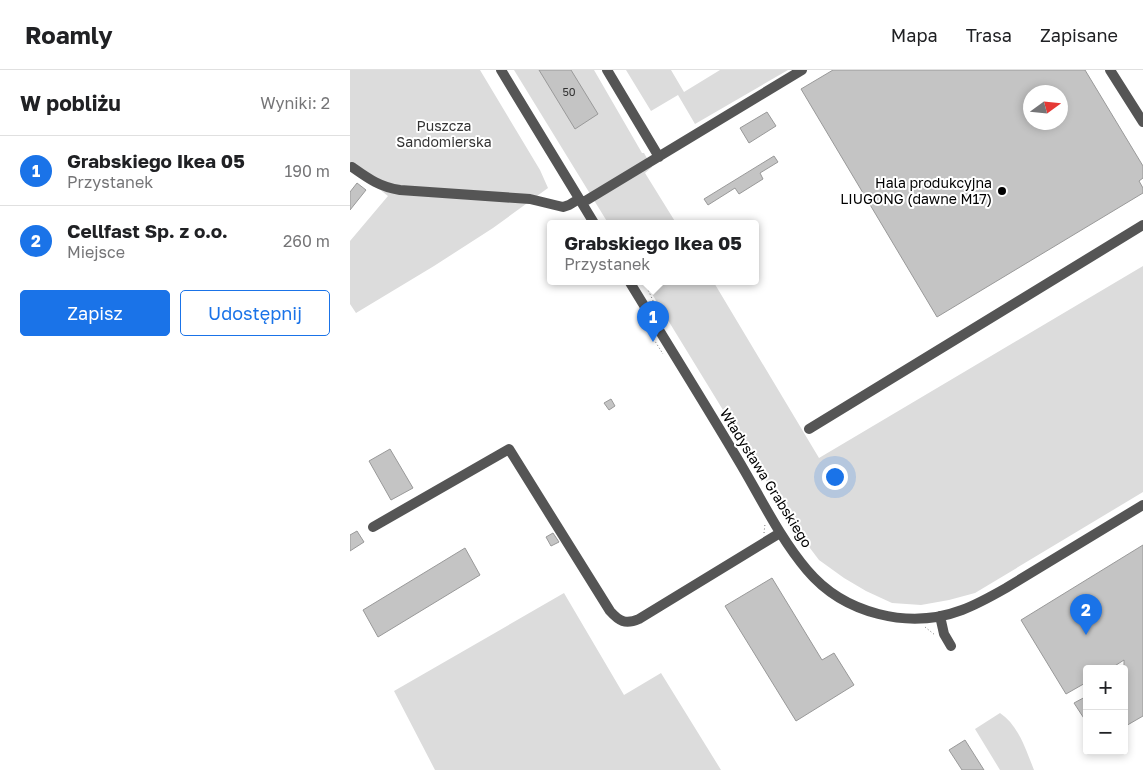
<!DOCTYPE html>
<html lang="pl">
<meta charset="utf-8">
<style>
:root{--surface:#fff;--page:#f6f6f6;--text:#202124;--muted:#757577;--line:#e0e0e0;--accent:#1a73e8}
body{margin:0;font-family:"Golos Text",sans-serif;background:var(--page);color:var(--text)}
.controls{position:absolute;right:15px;bottom:15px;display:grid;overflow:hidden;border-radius:5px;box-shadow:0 2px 8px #0003}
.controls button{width:45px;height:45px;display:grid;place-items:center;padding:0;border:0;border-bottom:1px solid var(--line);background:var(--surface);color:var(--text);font:25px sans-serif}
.compass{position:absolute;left:673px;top:15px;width:45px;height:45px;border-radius:50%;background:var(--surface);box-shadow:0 2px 8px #0003;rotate:75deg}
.you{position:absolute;left:484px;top:406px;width:18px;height:18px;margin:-12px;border:4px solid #fff;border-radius:50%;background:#1a73e8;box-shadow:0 0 0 8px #1a73e833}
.badge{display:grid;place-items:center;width:32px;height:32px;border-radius:50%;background:var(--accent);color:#fff;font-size:16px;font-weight:700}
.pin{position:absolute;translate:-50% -41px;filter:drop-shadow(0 1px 2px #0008)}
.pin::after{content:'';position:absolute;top:26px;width:18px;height:15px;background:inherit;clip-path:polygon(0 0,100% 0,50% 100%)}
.popup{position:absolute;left:197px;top:150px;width:212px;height:65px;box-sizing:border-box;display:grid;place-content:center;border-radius:5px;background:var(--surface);filter:drop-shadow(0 1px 4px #0005);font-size:16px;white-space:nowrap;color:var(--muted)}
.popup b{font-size:19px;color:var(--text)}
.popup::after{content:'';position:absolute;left:50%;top:100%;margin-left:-10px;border:10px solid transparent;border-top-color:var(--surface)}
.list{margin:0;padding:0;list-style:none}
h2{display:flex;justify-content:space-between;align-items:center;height:65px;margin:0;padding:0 20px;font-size:21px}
h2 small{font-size:16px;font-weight:400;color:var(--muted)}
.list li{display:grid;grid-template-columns:32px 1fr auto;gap:15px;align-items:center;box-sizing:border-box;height:70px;padding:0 20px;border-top:1px solid var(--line)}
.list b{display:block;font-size:19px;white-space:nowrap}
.list p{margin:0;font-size:16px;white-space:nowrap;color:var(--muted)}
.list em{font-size:16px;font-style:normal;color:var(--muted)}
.actions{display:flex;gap:10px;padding:15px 20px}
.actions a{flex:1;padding:11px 0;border:1px solid var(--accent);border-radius:5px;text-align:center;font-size:18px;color:var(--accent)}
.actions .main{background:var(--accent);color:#fff}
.map{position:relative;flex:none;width:793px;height:700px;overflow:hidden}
header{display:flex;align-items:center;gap:30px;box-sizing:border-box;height:70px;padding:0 25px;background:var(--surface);border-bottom:1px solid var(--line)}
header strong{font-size:24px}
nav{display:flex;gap:28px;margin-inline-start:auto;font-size:18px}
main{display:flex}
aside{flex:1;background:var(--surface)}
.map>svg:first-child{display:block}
.green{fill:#dcdcdc}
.building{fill:#c4c4c4;stroke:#999;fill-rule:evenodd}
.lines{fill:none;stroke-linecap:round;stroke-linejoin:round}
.path{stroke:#777;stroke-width:1;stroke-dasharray:1 2.5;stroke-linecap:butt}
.minor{stroke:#555;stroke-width:10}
.poi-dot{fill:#000;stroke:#fff;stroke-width:2}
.labels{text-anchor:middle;stroke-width:4;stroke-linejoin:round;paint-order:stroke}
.number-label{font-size:11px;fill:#313131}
.park-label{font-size:14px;fill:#333;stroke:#fff}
.poi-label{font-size:14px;fill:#000;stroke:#fff;text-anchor:end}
.street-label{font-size:14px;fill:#000;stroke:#fff}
</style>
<header>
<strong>Roamly</strong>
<nav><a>Mapa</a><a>Trasa</a><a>Zapisane</a></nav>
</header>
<main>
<aside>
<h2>W pobliżu<small>Wyniki: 2</small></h2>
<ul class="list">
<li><span class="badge">1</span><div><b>Grabskiego Ikea 05</b><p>Przystanek</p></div><em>190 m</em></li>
<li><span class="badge">2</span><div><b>Cellfast Sp. z o.o.</b><p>Miejsce</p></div><em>260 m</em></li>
</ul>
<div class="actions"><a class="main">Zapisz</a><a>Udostępnij</a></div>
</aside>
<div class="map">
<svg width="793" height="700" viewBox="0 0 793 700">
<rect width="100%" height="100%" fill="#fff"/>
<path class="green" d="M 0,0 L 130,0 L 190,100 L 198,118 L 143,158 L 84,196 L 6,243 L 0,234 L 0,171 L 38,126 L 0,96 Z
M 164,0 L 244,0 L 292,83 L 294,83 L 302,97 L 295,103 L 326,153 L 258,153 Z
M 276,0 L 321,0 L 334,22 L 370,0 L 438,0 L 345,54 L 328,25 L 301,41 Z
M 793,196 L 793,422 L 625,523 L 599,530 L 571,535 L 542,533 L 516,521 L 494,508 L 469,490 L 447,461 L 294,211 L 363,211 L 469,388 Z
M 214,523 L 274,625 L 311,603 L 371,700 L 85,700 L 44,621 Z
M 650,643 C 669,656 676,680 684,700 L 650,700 L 625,659 Z"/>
<path class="building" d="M 189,0 L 221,0 L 248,44 L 225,59 Z
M 483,0 L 735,0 L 793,96 L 793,108 L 789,111 L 793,118 L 793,123 L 587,247 L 451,19 ZM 680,22 L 710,22 L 710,52 L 680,52 Z
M 417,42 L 426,56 L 399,73 L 390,58 Z
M 424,86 L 428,92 L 410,103 L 413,109 L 389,124 L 385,118 L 358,135 L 354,129 Z
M 7,113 L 16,120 L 0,140 L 0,122 Z
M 261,329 L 265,336 L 259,340 L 254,333 Z
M 40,379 L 63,418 L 41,430 L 19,391 Z
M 7,461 L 14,472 L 0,481 L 0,465 Z
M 203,463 L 209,472 L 201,476 L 196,467 Z
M 793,475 L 793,646 L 774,657 L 774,590 L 760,599 L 737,599 L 737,612 L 716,624 L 671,550 Z
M 115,478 L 130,505 L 28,567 L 13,540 Z
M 422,508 L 472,590 L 484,583 L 504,615 L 446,651 L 375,536 Z
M 737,626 L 737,653 L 724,633 Z
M 615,670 L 634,700 L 612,700 L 599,680 Z"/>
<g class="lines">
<path class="path" d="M 294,211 L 305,235
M 298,260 L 313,284
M 414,463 L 415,454
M 575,557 L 585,565"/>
<path class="minor" d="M 151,0 L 244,153
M 257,0 L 309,87
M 760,0 L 793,52
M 2,97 C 19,109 30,117 50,120 L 180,129 L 213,137 L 219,135 L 229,129
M 232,133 L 452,0
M 279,211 C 315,270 352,329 387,388 C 410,426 429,467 457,500 C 494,544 559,560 612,540 C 628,534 642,526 656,518 L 793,435
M 459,359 L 793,155
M 23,457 L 159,379 L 260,541 C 269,551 275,555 289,549 L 430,463
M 590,546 L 594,564 L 601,576"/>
</g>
<circle class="poi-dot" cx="652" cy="121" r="5"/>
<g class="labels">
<g class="number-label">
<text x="219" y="26">50</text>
</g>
<g class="park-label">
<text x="94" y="61">Puszcza<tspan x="94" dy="16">Sandomierska</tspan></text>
</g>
<g class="poi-label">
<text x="642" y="118">Hala produkcyjna<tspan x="642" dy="16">LIUGONG (dawne M17)</tspan></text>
</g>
<g class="street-label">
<text transform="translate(416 408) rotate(58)" y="5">Władysława Grabskiego</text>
</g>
</g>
</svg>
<div class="controls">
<button>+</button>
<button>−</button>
</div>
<svg class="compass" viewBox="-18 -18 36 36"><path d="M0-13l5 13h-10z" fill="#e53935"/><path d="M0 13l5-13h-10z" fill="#757577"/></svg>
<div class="you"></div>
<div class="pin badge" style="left:303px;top:272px">1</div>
<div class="popup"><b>Grabskiego Ikea 05</b>Przystanek</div>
<div class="pin badge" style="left:736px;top:565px">2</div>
</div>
</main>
